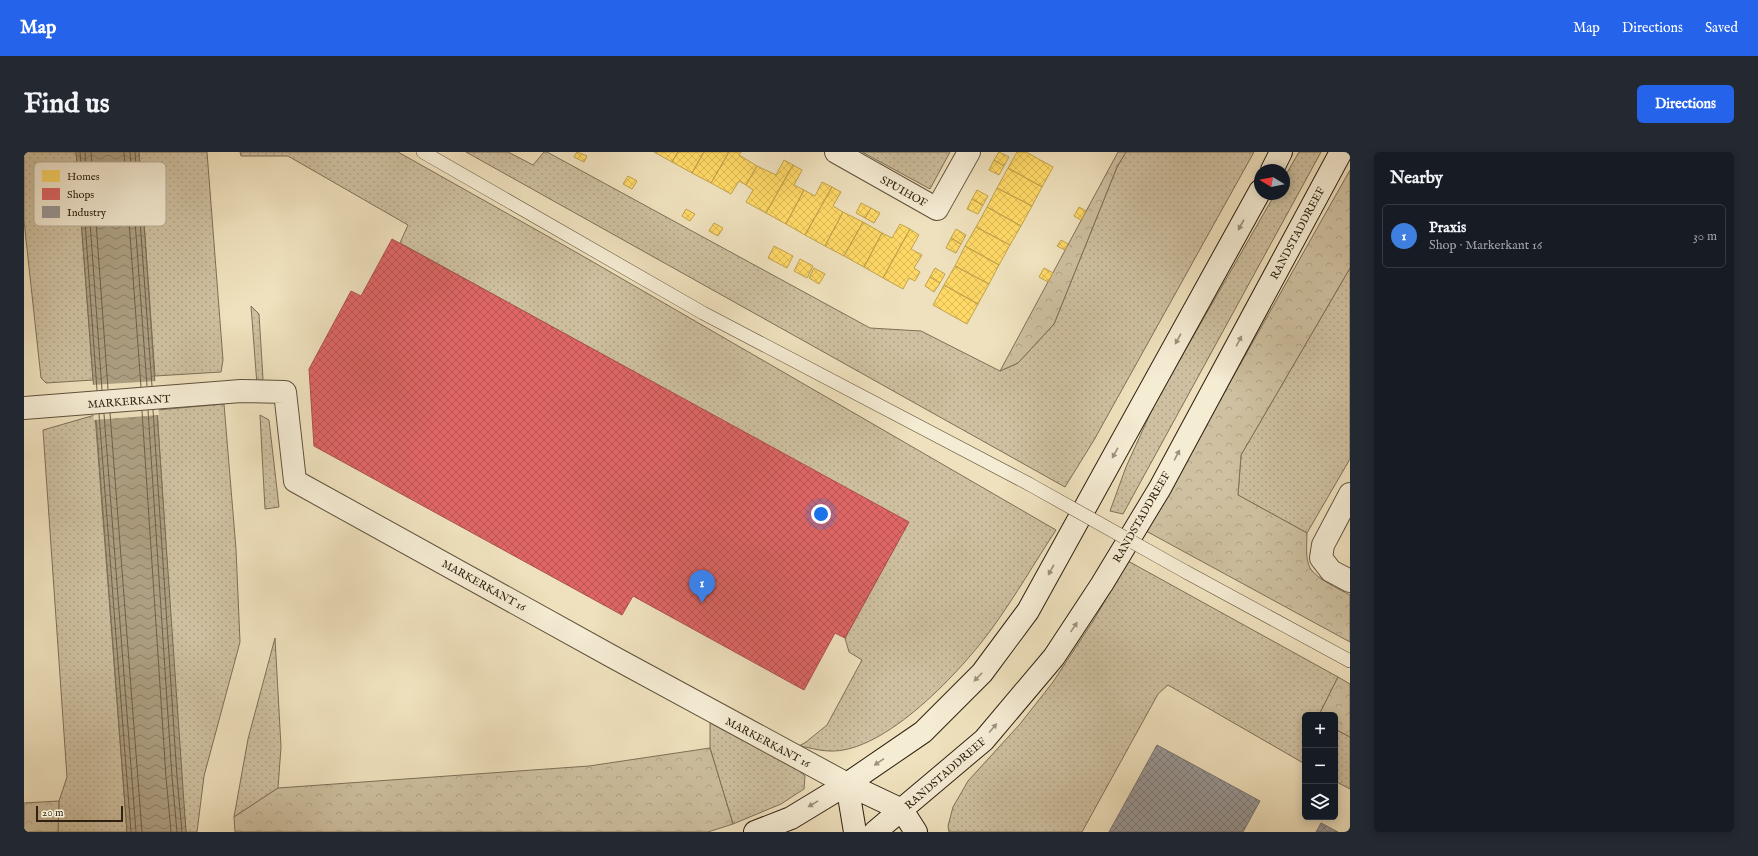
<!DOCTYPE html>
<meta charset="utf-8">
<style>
:root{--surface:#171b24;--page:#242831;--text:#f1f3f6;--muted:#9ea1a6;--line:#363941;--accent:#2563eb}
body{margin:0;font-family:"IM FELL English",serif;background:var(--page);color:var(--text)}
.controls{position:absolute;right:12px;bottom:12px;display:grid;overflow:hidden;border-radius:6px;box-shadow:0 2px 10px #0003}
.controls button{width:36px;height:36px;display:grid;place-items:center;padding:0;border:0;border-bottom:1px solid var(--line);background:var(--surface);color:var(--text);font:20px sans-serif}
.compass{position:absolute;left:1230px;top:12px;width:36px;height:36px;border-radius:50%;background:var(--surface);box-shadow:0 2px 10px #0003;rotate:280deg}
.scale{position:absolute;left:12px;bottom:10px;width:87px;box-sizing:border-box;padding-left:4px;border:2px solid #2e2111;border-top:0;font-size:11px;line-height:14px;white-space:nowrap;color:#2e2111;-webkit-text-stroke:3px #f5ecd4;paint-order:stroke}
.you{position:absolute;left:797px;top:362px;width:14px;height:14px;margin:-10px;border:3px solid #fff;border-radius:50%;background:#1a73e8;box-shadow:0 0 0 6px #1a73e833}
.badge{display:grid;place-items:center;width:26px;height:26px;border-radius:50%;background:var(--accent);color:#fff;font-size:13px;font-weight:700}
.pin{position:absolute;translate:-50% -33px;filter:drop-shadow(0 1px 2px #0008)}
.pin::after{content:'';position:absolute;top:21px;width:14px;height:12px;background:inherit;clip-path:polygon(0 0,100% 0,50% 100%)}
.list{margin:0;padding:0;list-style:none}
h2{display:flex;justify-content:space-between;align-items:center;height:52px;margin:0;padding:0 16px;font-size:17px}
h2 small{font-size:13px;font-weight:400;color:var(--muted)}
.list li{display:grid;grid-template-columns:26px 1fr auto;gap:12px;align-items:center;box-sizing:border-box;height:64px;margin:0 8px 8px;padding:0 8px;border:1px solid var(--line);border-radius:6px}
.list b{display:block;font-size:15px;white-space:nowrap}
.list p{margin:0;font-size:13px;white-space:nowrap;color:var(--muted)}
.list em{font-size:13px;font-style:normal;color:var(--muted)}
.icon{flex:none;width:22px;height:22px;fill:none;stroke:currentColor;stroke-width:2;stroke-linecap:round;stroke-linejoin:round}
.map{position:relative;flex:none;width:1326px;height:680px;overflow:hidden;border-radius:6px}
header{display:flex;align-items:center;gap:24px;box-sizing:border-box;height:56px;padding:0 20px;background:var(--accent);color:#fff}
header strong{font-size:19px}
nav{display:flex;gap:22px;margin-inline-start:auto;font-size:14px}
.intro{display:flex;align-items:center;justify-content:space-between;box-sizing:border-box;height:96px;padding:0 24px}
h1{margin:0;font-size:28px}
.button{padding:10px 18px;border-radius:6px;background:var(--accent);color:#fff;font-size:14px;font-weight:700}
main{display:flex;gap:24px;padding:0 24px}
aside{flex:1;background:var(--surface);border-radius:6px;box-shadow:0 2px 10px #0003}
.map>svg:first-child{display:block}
.grass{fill:url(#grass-dots);stroke:#7e7058}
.forest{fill:url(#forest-crowns);stroke:#7e7058}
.water{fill:url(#water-waves);stroke:#7a6d55}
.pier{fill:#efe1bd}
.homes{fill:url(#homes-cross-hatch);stroke:#c0a24c}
.shops{fill:url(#shops-cross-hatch);stroke:#ab514c}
.industry{fill:url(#industry-cross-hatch);stroke:#797570}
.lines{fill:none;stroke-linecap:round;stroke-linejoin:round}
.shore{stroke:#6e604a;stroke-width:1}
.lane-casing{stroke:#5e513c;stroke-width:14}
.street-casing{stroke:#5e513c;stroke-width:24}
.secondary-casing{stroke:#2e2111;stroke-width:24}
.lane{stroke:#f5ecd4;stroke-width:13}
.street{stroke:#f5ecd4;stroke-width:22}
.secondary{stroke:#f5ecd4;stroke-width:22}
.lane-bridge-casing{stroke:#5e513c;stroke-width:14;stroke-linecap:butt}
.lane-bridge{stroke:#f5ecd4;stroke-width:13}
.oneway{fill:#9b917c}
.labels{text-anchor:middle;stroke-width:4;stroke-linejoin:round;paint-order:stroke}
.street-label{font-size:11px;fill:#2e2111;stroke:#f5ecd4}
.key{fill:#f5ecd4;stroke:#b9af9a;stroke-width:1}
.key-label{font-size:11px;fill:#2e2111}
</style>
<header>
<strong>Map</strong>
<nav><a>Map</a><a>Directions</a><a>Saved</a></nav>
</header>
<div class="intro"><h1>Find us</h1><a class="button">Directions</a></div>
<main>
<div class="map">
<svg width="1326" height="680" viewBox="0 0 1326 680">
<defs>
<pattern id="grass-dots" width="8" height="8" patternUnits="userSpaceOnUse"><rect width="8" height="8" fill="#cec0a0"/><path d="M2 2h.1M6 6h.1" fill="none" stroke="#b1a589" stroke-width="1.8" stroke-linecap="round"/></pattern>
<pattern id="forest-crowns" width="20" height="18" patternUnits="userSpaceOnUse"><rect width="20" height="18" fill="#cec0a0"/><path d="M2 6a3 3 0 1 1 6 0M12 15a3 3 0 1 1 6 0" fill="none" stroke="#b1a589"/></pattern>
<pattern id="water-waves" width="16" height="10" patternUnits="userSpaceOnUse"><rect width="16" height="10" fill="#ada083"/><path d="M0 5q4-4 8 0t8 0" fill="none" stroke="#8d826a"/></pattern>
<pattern id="homes-cross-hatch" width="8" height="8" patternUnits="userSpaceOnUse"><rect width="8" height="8" fill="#ffd966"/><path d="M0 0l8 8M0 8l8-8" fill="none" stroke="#dbba57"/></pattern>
<pattern id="shops-cross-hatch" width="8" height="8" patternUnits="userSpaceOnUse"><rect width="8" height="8" fill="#e06666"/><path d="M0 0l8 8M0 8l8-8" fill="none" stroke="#b65453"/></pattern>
<pattern id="industry-cross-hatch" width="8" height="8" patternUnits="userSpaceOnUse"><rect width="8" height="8" fill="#999"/><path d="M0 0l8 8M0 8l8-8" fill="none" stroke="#7d7c7b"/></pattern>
</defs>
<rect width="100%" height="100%" fill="#efe1bd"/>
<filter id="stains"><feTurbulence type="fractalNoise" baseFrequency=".005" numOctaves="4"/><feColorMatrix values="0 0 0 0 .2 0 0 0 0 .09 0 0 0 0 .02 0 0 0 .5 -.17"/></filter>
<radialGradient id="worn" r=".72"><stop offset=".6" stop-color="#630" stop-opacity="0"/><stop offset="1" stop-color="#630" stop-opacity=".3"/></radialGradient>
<path class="grass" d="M 0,0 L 52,0 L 69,228 L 22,231 L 17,226 L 0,69 Z
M 115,0 L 183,0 L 199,208 L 197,220 L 131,224 Z
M 216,0 L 374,0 L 557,103 L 1032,378 C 1011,410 992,443 969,475 C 939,517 861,602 805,599 C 795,599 784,595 775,594 L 782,590 L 803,573 L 838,508 L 825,500 L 821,486 L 884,371 L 376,91 L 384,73 L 264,4 L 217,4 Z
M 442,0 L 484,0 L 509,13 L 520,0 L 523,0 L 846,176 L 897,179 L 976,219 L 994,211 L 1030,172 L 1093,15 L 1102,0 L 1230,0 L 1070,288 L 1041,335 Z
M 838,0 L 926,0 L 906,37 Z
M 1275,0 L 1297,0 L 1099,362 L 1086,359 L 1102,315 L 1131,251 L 1251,42 L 1260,42 L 1260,26 Z
M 1326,116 L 1326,307 L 1283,381 L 1214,343 L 1217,303 Z
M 227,154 L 235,162 L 239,227 L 233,233 Z
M 200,252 L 212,397 L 216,490 L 180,624 L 173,680 L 162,680 L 157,624 L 133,258 Z
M 71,263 L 103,680 L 34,680 L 35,649 L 43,625 L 19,278 Z
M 236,263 L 245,268 L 255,355 L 241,357 Z
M 1104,409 L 1314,525 L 1295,563 L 1281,563 L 1281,612 L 1144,533 L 1134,542 L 1058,680 L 925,680 L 924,674 L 929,655 L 944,629 L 996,572 L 1029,530 L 1071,466 Z
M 251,486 L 257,595 L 254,636 L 210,665 L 224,587 Z
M 686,571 L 774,618 L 781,624 L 780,637 L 757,652 L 709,672 L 686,596 Z
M 1311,577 L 1326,585 L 1326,637 L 1311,629 Z"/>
<path class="forest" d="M 1094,0 L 1102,0 L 1093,15 L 1030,172 L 994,211 L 976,219 Z
M 1326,18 L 1326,116 L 1217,303 L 1214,343 L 1283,381 C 1283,392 1281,406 1286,416 C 1293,427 1315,437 1326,443 L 1326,490 L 1122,379 Z
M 1314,525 L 1326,532 L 1326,585 L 1311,577 L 1311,563 L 1295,563 Z
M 686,596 L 709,672 L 684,680 L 211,680 L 210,665 L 254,636 L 565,614 Z
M 35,649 L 34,680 L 0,680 L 0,651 Z"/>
<path class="water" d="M 52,0 L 115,0 L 162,680 L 103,680 Z"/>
<path class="pier" d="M 133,229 L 135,263 L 70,268 L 67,233 Z"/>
<path class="homes" d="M 553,0 L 563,4 L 560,10 L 550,5 Z
M 630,0 L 654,0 L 648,10 Z
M 654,0 L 680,0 L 668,21 L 648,10 Z
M 680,0 L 705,0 L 687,31 L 668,21 Z
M 705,0 L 717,0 L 715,3 L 733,14 L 722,33 L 715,29 L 707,42 L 687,31 Z
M 975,0 L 985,5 L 980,14 L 970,8 Z
M 993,0 L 1002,0 L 1029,15 L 1018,35 L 984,16 Z
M 760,8 L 769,13 L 742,61 L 722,50 L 729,38 L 722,33 L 733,14 L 752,23 Z
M 970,8 L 980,14 L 975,23 L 965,18 Z
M 769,13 L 778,18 L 770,33 L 780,38 L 762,72 L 742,61 Z
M 984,16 L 1018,35 L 1008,54 L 973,36 Z
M 604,24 L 613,29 L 608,37 L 599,32 Z
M 798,30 L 808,35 L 781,83 L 762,72 L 780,38 L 791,44 Z
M 808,35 L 817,40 L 809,54 L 819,60 L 801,94 L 781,83 Z
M 973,36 L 1008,54 L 997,74 L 963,55 Z
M 953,38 L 964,44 L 959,53 L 948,47 Z
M 948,47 L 959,53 L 954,62 L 943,57 Z
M 837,51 L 847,56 L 841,66 L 832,61 Z
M 963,55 L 997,74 L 986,93 L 952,75 Z
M 1055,55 L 1062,59 L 1057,68 L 1050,64 Z
M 847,56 L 856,61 L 850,71 L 841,66 Z
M 662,57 L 671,62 L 666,69 L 658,64 Z
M 819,60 L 839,70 L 820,104 L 801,94 Z
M 839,70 L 858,81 L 840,115 L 820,104 Z
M 690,71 L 699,76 L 694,84 L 685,79 Z
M 876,72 L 886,77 L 859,126 L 840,115 L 858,81 L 868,86 Z
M 952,75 L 986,93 L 975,113 L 941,94 Z
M 886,77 L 895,83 L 887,97 L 898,103 L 890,116 L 896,120 L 891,129 L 885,126 L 879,137 L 859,126 Z
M 932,77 L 942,83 L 937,92 L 927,86 Z
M 927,86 L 937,92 L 932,101 L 922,96 Z
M 1037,88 L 1044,92 L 1041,98 L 1033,94 Z
M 750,94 L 769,104 L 763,116 L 744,106 Z
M 941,94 L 975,113 L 965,132 L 931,114 Z
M 776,107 L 789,114 L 783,126 L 770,119 Z
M 931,114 L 965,132 L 954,152 L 920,133 Z
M 790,116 L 801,122 L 795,132 L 785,126 Z
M 911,116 L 921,122 L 916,131 L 906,125 Z
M 1020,116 L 1029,121 L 1024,130 L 1015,125 Z
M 906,125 L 916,131 L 910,140 L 901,134 Z
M 920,133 L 954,152 L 943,172 L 909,153 Z"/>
<path class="shops" d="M 368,87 L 885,370 L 821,486 L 811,481 L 780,538 L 609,444 L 598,463 L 290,294 L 285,217 L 327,139 L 337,144 Z"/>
<path class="industry" d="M 1133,593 L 1236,649 L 1219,680 L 1085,680 Z
M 1297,671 L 1314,680 L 1292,680 Z"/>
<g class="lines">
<path class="shore" d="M 56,0 L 73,238
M 61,0 L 78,238
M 67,0 L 84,237
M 100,0 L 117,235
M 106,0 L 123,234
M 111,0 L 128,234
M 124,258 L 148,625 L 153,680
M 129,258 L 153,625 L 158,680
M 118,259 L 142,625 L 147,680
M 86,261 L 118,680
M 75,262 L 107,680
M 80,262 L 112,680"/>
<defs>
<path id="lane" d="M 399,0 L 679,161 L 1005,332
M 1162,420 L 1326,509"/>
<path id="street" d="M 812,0 L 913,57 L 945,0
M 0,256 L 217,239 L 261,240 L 271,329 L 589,505 L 823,632
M 1326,342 L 1299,393 L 1297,406 L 1307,419 L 1326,429"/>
<path id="secondary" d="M 1248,18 L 1257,0
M 823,632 L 878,658
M 823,632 L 831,680
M 878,658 L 892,680
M 731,680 L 767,666 L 823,632 L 899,580 L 958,521 L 1004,459 L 1236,39
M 851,680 L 960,588 L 1030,505 L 1078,432 L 1136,336 L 1317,0"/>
</defs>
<use href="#lane" class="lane-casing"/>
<use href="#street" class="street-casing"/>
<use href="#secondary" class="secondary-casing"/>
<use href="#lane" class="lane"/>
<use href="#street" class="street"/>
<use href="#secondary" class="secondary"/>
<defs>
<path id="lane-bridge" d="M 1005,332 L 1162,420"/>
</defs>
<use href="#lane-bridge" class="lane-bridge-casing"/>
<use href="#lane-bridge" class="lane-bridge"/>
</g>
<defs><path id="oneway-solid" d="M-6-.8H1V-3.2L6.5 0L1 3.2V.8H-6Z"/></defs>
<g class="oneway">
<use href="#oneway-solid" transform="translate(1217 73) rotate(119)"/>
<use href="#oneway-solid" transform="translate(1154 187) rotate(119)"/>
<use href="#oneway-solid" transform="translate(1215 189) rotate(-62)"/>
<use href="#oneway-solid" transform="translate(1091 301) rotate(119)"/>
<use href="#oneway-solid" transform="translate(1153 303) rotate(-62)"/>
<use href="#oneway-solid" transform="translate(1027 418) rotate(119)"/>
<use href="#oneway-solid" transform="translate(1050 475) rotate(-56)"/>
<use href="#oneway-solid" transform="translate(954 525) rotate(134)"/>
<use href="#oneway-solid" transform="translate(969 576) rotate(-50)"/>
<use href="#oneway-solid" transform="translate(855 610) rotate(146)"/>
<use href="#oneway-solid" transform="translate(789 652) rotate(149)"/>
</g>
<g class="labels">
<g class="street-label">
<text transform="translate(880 39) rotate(29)" y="4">SPUIHOF</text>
<text transform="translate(1273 81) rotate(-62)" y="4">RANDSTADDREEF</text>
<text transform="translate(105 249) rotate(-4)" y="4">MARKERKANT</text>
<text transform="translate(1117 365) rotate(-60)" y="4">RANDSTADDREEF</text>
<text transform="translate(460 433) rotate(29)" y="4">MARKERKANT 16</text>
<text transform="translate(744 590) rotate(28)" y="4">MARKERKANT 16</text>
<text transform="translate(921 621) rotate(-41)" y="4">RANDSTADDREEF</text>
</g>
</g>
<rect x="10" y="10" width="132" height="64" rx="6" class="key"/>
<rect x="18" y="18" width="18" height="12" fill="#ffd966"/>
<rect x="18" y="36" width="18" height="12" fill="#e06666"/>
<rect x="18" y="54" width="18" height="12" fill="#999"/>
<g class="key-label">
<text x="43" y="28">Homes</text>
<text x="43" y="46">Shops</text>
<text x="43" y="64">Industry</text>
</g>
<rect width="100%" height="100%" filter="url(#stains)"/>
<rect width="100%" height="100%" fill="url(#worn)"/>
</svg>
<div class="controls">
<button>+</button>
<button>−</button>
<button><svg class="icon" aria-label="layers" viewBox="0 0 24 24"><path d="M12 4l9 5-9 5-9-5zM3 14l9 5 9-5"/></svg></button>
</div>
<svg class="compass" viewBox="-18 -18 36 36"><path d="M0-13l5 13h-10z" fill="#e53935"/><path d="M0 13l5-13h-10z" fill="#9ea1a6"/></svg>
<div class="scale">20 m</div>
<div class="you"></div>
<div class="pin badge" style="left:678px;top:451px;background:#3f7fe0">1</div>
</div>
<aside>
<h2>Nearby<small></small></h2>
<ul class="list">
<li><span class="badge" style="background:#3f7fe0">1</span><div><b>Praxis</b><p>Shop · Markerkant 16</p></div><em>30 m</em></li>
</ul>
</aside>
</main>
